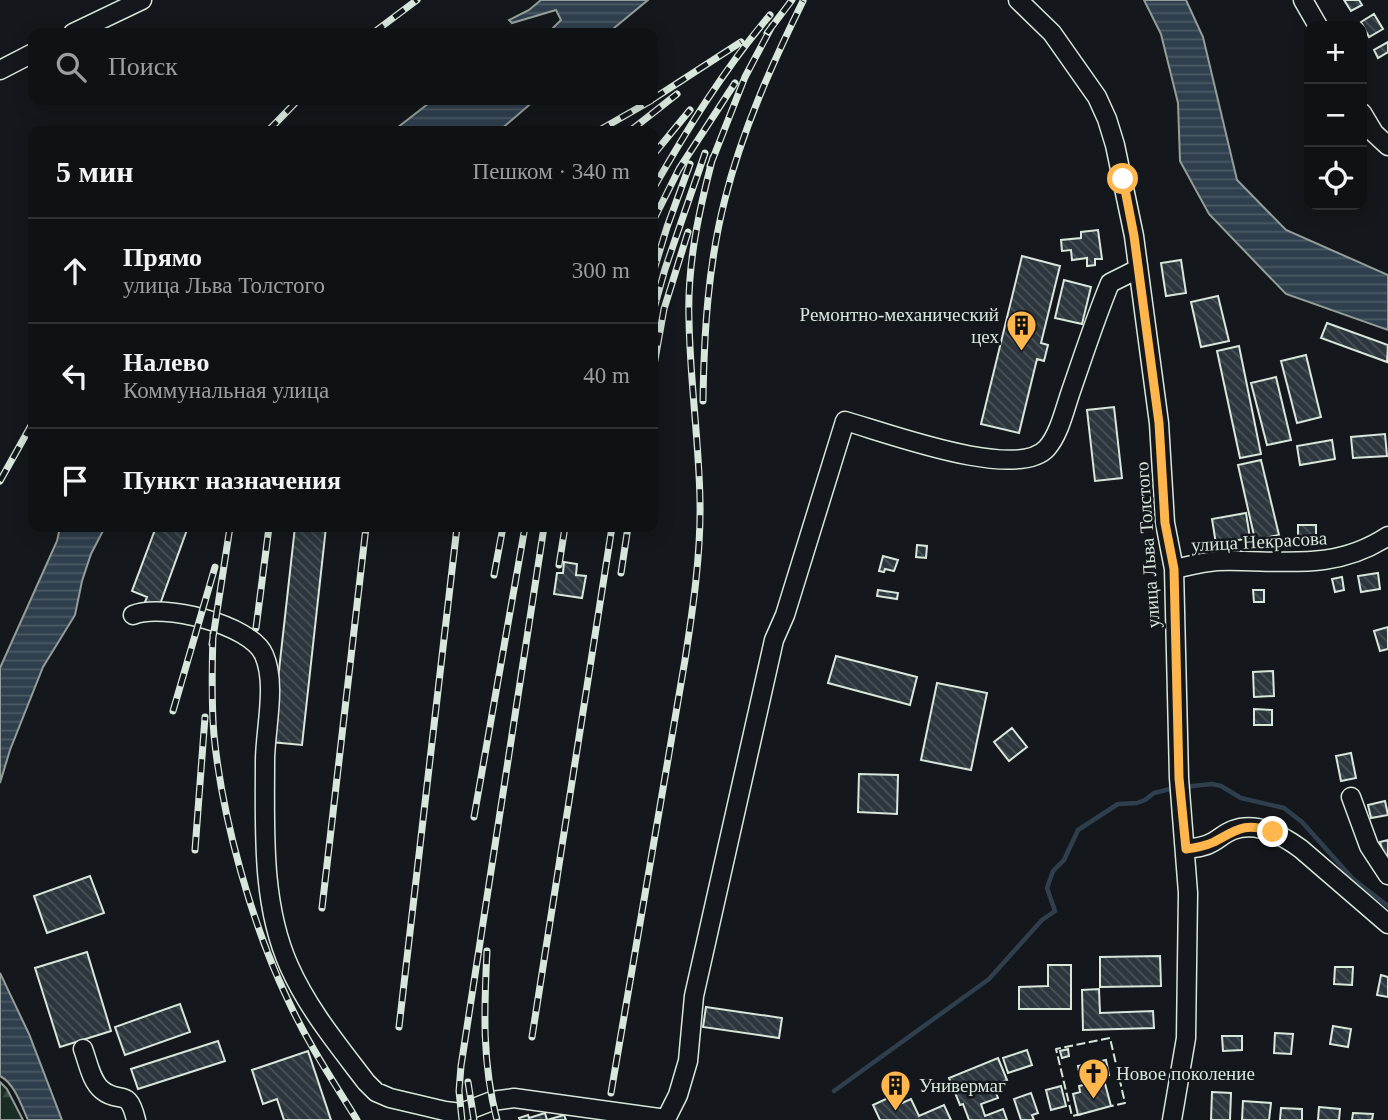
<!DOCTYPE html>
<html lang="ru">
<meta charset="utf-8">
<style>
:root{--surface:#0f1215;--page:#181b1e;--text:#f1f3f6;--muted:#9b9ea0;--line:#2f3234}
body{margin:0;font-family:Georgia,serif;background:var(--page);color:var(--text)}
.controls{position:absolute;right:21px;top:21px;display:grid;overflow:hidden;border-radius:14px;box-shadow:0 4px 18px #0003}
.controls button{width:63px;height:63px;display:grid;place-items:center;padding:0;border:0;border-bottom:2px solid var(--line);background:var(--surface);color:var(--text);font:35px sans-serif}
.stop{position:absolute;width:21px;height:21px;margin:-16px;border:5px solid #ffb74d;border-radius:50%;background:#fff}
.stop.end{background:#ffb74d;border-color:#fff;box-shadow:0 2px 7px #0008}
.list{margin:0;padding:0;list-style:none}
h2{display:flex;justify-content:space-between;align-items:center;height:91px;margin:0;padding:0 28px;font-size:30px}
h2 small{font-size:23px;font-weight:400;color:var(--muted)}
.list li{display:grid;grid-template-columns:46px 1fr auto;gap:21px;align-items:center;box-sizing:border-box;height:105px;padding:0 28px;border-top:2px solid var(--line)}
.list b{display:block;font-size:26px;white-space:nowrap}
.list p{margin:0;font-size:23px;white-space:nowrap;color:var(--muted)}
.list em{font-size:23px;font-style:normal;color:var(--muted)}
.icon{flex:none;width:38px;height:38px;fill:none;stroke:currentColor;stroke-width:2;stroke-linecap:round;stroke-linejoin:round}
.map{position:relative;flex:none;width:1388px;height:1120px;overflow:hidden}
.search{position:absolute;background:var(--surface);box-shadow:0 4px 18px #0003;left:28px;top:28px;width:630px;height:77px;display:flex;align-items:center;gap:18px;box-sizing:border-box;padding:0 24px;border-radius:14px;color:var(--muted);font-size:26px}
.panel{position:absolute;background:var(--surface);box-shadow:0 4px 18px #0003;left:28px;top:126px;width:630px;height:406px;border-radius:14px}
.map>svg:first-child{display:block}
.forest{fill:url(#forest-firs);stroke:#939e99;stroke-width:2}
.water{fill:url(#water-rules);stroke:#939e99;stroke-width:2}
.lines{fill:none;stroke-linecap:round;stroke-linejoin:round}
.stream{stroke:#2f3f4d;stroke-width:4.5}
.building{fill:url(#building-back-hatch);stroke:#d8e6dc;stroke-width:2}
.minor-casing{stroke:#d8e6dc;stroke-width:21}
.minor{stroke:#14181c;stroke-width:18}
.rail-casing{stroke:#d8e6dc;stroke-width:7}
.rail{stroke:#14181c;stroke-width:4.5;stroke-dasharray:13;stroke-linecap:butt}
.fence{stroke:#d8e6dc;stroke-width:2;stroke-dasharray:9 3.5;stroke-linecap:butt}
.route{stroke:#ffb74d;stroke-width:9}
.labels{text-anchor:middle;stroke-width:5;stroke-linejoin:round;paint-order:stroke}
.poi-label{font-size:19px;fill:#d8e6dc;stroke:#14181c;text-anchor:start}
.street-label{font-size:19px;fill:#d8e6dc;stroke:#14181c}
</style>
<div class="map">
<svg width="1388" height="1120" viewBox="0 0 1388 1120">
<defs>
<pattern id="forest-firs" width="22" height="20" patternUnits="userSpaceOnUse" patternTransform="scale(1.75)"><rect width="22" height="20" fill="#1a2d24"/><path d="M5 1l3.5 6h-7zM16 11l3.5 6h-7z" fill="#3b4b43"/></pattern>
<pattern id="water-rules" width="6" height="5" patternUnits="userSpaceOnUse" patternTransform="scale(1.75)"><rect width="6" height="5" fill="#2f3f4d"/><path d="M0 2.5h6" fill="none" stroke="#4c5b66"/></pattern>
<pattern id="building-back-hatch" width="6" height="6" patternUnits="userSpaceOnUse" patternTransform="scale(1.75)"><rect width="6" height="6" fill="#2c363c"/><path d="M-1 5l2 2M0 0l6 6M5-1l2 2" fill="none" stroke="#4a5358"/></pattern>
</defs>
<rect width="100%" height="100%" fill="#14181c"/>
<path class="forest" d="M 0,1082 L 7,1089 L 23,1120 L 0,1120 Z"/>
<path class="water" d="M 541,0 L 648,0 L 608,33 L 536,33 L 544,30 L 548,33 L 561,20 L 556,10 L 512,23 L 509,20 L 529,10 Z
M 1144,0 L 1186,0 L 1203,37 L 1237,180 L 1286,230 L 1388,275 L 1388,330 L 1286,294 L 1209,214 L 1180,161 L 1178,103 L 1161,34 Z
M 433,100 L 535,100 L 499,131 L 393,131 Z
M 60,527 L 105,527 L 91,554 L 82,581 L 75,615 L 43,667 L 10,750 L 0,783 L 0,668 L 57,541 Z
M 0,973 L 29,1034 L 62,1120 L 28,1120 C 21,1105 15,1084 0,1076 Z"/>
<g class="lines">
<path class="stream" d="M 1183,787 L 1212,784 L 1221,786 L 1241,798 L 1284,808 L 1302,822 L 1353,879 L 1388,906
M 834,1091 L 989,979 L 1042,920 L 1055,911 L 1047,888 L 1053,871 L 1064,860 L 1078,830 L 1118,804 L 1137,803 L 1145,800 L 1154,793 L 1174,788"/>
</g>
<path class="building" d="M 1344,0 L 1359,0 L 1362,5 L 1351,11 Z
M 1374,14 L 1383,29 L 1369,37 L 1361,22 Z
M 1388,42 L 1388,52 L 1378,58 L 1374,50 Z
M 1098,230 L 1102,259 L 1095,259 L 1095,265 L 1087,266 L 1087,258 L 1072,260 L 1071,250 L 1062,251 L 1061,240 L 1081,238 L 1081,232 Z
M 1022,256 L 1060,266 L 1041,343 L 1048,345 L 1044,361 L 1037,359 L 1019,433 L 981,424 Z
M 1181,260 L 1186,293 L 1166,296 L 1161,263 Z
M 1064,280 L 1091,287 L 1082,324 L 1055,318 Z
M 1218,296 L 1229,341 L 1201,347 L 1191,302 Z
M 1327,323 L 1388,345 L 1387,362 L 1321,338 Z
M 1239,346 L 1261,454 L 1240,458 L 1217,351 Z
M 1306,355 L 1321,417 L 1297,423 L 1281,361 Z
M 1276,377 L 1291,440 L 1267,445 L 1251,383 Z
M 1114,407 L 1122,478 L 1095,481 L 1087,410 Z
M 1385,434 L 1387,456 L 1353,458 L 1351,437 Z
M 1332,440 L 1335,459 L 1300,465 L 1297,446 Z
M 1261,460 L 1279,535 L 1255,540 L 1238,465 Z
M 1246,513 L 1250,538 L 1216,544 L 1212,519 Z
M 1298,525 L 1316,525 L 1316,537 L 1298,537 Z
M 156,527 L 188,527 L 159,607 L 145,602 L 147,597 L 132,591 Z
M 295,527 L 326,527 L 302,745 L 271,742 Z
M 917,545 L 927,546 L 926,558 L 916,557 Z
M 883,556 L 898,560 L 894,571 L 885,569 L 884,572 L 879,571 Z
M 564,562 L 577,564 L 576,575 L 586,576 L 582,598 L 554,594 L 557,573 L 563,573 Z
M 1378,573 L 1380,589 L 1361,592 L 1358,576 Z
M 1342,577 L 1344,590 L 1335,592 L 1332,579 Z
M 878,590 L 898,593 L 897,599 L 877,596 Z
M 1253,590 L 1264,590 L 1264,602 L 1254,602 Z
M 1388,627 L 1388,649 L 1380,651 L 1374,631 Z
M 836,656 L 917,677 L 910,705 L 828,683 Z
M 1273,671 L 1274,696 L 1254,697 L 1253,672 Z
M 937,683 L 987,693 L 971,770 L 921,760 Z
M 1254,709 L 1272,710 L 1272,725 L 1254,725 Z
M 1012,728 L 1027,747 L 1009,761 L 994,742 Z
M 1351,753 L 1356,778 L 1341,781 L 1336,756 Z
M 859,774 L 898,775 L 897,814 L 858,812 Z
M 1385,801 L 1388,815 L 1371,818 L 1368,805 Z
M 1388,840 L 1388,855 L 1384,856 L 1380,842 Z
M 90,876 L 104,913 L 47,933 L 34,896 Z
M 87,952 L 111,1031 L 60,1047 L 35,968 Z
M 1160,956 L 1161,986 L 1100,987 L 1100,957 Z
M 1048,965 L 1071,965 L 1071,1009 L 1019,1009 L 1019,987 L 1048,986 Z
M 1335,967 L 1353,967 L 1352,985 L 1334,984 Z
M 1381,975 L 1388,977 L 1388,997 L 1377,995 Z
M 1099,989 L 1100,1013 L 1153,1011 L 1154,1028 L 1083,1030 L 1082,990 Z
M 180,1004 L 190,1032 L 125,1055 L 115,1027 Z
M 706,1007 L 782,1018 L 779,1038 L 703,1027 Z
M 1333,1026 L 1351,1029 L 1348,1047 L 1330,1044 Z
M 1275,1033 L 1293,1034 L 1291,1054 L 1274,1053 Z
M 1222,1036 L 1242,1036 L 1242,1050 L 1223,1051 Z
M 218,1041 L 225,1061 L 138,1089 L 131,1069 Z
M 1068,1049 L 1069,1056 L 1062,1058 L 1060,1051 Z
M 1027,1050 L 1032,1065 L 1008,1073 L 1003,1058 Z
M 308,1051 L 331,1120 L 284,1120 L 277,1099 L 263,1104 L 252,1070 Z
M 998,1058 L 1007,1080 L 993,1085 L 998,1098 L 981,1104 L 985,1116 L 1003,1109 L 1007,1120 L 969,1120 L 963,1104 L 960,1105 L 949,1078 Z
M 1106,1060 L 1109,1075 L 1081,1081 L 1078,1066 Z
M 1104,1080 L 1111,1106 L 1078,1115 L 1073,1094 L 1080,1092 L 1079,1086 Z
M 1061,1086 L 1066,1106 L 1051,1110 L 1046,1090 Z
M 1212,1092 L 1231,1093 L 1230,1120 L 1211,1120 Z
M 1031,1093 L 1038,1113 L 1032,1115 L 1034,1120 L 1021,1120 L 1014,1099 Z
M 888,1098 L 893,1107 L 911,1099 L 919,1116 L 944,1105 L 951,1120 L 880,1120 L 873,1105 Z
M 1243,1101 L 1271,1103 L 1269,1120 L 1242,1120 Z
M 1319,1107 L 1340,1109 L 1339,1120 L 1318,1120 Z
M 1281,1108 L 1302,1109 L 1302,1120 L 1280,1120 Z
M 545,1113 L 547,1120 L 564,1115 L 566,1120 L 520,1120 L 519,1118 L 528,1115 L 529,1118 Z
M 1353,1113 L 1373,1114 L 1372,1120 L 1352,1120 Z"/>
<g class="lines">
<defs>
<path id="minor" d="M 1018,0 L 1052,33 L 1097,97 L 1107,119 L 1115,145 L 1134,236 L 1159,423 L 1165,523 L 1174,569 L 1179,778 L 1188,893 L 1186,1038 L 1172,1120
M 1303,0 L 1318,26
M 73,33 L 142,0
M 0,70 L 33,53
M 1362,113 L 1374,133 L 1388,146
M 1174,569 C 1188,566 1203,562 1217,561 C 1279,559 1332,573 1388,536
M 133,615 C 162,603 251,624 264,655 C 277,684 265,730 265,761 C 265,829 261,903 289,966 C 308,1009 338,1045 366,1082 L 376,1092 L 390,1098 L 445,1111 L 461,1113 L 492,1101 L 514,1098 L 666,1119 L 678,1095 L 688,1061 L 694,996 L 774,640 L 785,615 L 845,421 C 885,432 1017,482 1047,448 C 1059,434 1064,412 1070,394 C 1083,357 1095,319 1110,283 L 1138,269
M 1351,797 L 1369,846 L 1388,875
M 1186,849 C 1195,848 1205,847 1213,842 C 1220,838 1225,833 1233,830 C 1257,821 1282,835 1301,849 L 1388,924
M 83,1049 C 88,1062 91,1081 102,1090 C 120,1105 128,1086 136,1120"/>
</defs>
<use href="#minor" class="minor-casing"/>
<use href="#minor" class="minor"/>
<defs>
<path id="rail" d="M 373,33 L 417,0
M 767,33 L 792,0
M 653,99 L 741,42
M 268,131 L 298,100
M 598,131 L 652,100
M 630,131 L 677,94
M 653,155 L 690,110
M 710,166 L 745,77 L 772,26
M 653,167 L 653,166
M 653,189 C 688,128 724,69 770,15
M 653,221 L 679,169 L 735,83
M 653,273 L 667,227 L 690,164
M 653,312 L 665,269 L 705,153
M 653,371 L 664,309 L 688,232
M 703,401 C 704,333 708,265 725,199 C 742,131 772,64 803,1
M 0,481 L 33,422
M 559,565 L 565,527
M 621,573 L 628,527
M 494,575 L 503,527
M 256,628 L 269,527
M 213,634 C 212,668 211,701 214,735 C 222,818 252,925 288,1000 C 307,1042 333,1081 357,1120
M 212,644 L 230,527
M 173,711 L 215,567
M 474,817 L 525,527
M 195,850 L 205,717
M 322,908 L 366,527
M 487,951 C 484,1009 482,1063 497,1120
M 399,1027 L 457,527
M 532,1037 L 612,527
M 468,1082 L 474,1120
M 611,1093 L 685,660 C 693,608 701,554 700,501 C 699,441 690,381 689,320 C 687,265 699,210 713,157
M 462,1120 L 459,1091 L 461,1066 L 544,527"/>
</defs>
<use href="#rail" class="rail-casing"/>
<use href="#rail" class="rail"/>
<path class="fence" d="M 1082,1114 L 1072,1116 L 1056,1049 L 1110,1038 L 1125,1103 L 1111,1106"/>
</g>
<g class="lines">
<path class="route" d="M 1123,179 L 1134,236 L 1159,423 L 1165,523 L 1174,569 L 1179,778 L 1186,849 C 1195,848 1205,846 1214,842 C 1238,829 1245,822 1273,832"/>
</g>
<defs>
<symbol id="building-pin" viewBox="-11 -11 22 30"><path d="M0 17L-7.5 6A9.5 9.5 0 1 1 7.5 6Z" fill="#ffb74d" stroke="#14181c"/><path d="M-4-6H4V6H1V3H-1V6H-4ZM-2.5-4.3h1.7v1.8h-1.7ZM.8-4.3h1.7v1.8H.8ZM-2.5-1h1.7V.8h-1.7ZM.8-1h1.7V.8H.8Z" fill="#111"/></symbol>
<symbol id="church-pin" viewBox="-11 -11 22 30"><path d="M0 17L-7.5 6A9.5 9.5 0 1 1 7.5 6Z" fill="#ffb74d" stroke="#14181c"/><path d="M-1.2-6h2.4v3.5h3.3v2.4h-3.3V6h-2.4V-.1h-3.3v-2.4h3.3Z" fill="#111"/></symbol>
</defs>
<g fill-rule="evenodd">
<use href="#building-pin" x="1004" y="308" width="35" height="47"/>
<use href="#church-pin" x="1076" y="1056" width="35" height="47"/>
<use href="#building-pin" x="878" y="1068" width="35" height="47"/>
</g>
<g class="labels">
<g class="poi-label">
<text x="999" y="321" text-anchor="end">Ремонтно-механический<tspan x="999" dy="22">цех</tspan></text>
<text x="1116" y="1080">Новое поколение</text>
<text x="919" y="1092">Универмаг</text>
</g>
<g class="street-label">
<text transform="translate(1259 541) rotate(-3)" y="7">улица Некрасова</text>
<text transform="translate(1147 545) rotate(-94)" y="7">улица Льва Толстого</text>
</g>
</g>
</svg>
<div class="controls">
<button>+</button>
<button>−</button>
<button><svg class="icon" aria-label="locate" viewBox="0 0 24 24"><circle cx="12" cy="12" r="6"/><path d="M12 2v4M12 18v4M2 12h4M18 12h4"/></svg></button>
</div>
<div class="stop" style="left:1123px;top:179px"></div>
<div class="stop end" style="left:1273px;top:832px"></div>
<div class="search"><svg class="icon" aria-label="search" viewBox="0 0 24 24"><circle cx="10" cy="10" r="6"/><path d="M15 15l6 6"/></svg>Поиск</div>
<section class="panel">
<h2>5 мин<small>Пешком · 340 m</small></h2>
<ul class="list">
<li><svg class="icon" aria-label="ahead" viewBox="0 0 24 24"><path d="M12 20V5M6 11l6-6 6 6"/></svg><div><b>Прямо</b><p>улица Льва Толстого</p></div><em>300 m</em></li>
<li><svg class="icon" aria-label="left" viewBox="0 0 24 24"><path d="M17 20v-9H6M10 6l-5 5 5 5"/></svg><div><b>Налево</b><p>Коммунальная улица</p></div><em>40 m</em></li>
<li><svg class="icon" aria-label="arrive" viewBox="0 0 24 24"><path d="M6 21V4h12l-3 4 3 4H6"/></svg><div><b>Пункт назначения</b></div></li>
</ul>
</section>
</div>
